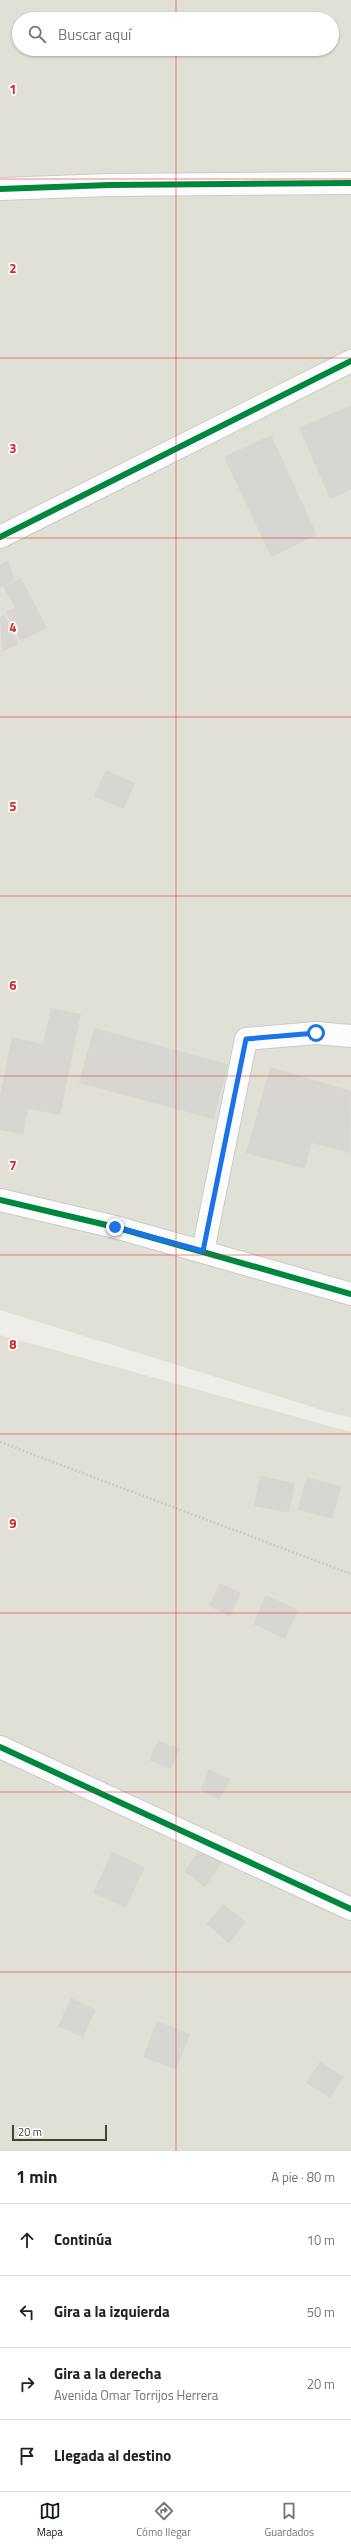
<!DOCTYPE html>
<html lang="es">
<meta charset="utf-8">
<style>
:root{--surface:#fff;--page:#f6f6f6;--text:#202124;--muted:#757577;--line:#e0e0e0;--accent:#111827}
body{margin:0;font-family:"Titillium Web",sans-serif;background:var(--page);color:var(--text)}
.scale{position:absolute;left:12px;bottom:10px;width:95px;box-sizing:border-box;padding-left:4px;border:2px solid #434035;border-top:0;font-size:11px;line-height:14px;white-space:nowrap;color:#434035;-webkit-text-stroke:3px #fff;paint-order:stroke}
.stop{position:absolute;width:12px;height:12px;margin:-9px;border:3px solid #1a73e8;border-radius:50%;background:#fff}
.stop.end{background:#1a73e8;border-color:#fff;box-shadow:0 1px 4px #0008}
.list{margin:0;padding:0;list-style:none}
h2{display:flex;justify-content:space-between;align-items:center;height:52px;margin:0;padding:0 16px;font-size:17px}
h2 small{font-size:13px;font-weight:400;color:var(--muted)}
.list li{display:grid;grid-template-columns:26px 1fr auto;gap:12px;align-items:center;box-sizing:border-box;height:72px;padding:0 16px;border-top:1px solid var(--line)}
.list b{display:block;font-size:15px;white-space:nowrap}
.list p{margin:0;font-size:13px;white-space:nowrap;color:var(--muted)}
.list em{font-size:13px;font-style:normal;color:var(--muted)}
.icon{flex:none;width:22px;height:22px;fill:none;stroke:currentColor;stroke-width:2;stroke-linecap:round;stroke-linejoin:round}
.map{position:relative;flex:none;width:351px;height:2151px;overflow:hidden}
.search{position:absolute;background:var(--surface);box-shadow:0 1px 3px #0004;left:12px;right:12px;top:12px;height:44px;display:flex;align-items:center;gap:10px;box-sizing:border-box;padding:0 14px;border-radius:22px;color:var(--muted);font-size:15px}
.sheet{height:340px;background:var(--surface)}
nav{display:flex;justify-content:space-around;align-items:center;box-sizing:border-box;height:56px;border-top:1px solid var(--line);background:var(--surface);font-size:11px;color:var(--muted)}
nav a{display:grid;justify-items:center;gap:2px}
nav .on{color:var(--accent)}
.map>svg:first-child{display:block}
.residential{fill:#e1e0d6;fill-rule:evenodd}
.building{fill:#d7d6d1}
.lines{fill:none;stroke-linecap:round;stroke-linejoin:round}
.minor-casing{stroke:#cccbc6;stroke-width:24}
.tertiary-casing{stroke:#cccbc6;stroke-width:24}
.path{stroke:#cccbc6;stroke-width:2.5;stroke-dasharray:2 2;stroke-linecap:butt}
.minor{stroke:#fcfcfc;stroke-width:22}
.tertiary{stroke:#fcfcfc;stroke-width:22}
.cycleway-casing{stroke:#fff;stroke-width:8}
.cycleway{stroke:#00873e;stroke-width:6}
.route{stroke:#1a73e8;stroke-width:5}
.grid{fill:none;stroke:#d62828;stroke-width:1;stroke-opacity:0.55}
.grid-label{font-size:13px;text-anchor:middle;font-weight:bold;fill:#d62828;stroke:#fff;stroke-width:3.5;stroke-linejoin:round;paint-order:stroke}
</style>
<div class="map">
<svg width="351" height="2151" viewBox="0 0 351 2151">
<rect width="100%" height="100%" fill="#eeede8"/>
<path class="residential" d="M 0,0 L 351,0 L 351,1417 L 332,1413 L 0,1310 ZM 19,19 L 332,19 L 332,49 L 19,49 Z
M 0,1335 L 351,1432 L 351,2151 L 0,2151 Z"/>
<path class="building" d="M 351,405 L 351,490 L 330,499 L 299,428 Z
M 271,435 L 317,535 L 271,557 L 224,457 Z
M 8,560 L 15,580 L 0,588 L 0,565 Z
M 21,578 L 47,628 L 21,641 L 6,612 L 15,608 L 3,587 Z
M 4,615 L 19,644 L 2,652 L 0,617 Z
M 106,770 L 135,783 L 124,809 L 94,796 Z
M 51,1008 L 81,1014 L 60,1115 L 28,1109 L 23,1134 L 0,1130 L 0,1096 L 12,1037 L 43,1044 Z
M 94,1028 L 228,1064 L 214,1119 L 79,1083 Z
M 270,1067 L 351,1091 L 350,1153 L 312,1143 L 305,1169 L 246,1153 Z
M 260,1476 L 295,1483 L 289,1513 L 254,1506 Z
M 306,1477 L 341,1486 L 333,1519 L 298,1510 Z
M 220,1583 L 241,1593 L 230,1616 L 209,1606 Z
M 266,1595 L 298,1610 L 285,1639 L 253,1624 Z
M 158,1740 L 180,1749 L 171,1769 L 149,1760 Z
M 209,1769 L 230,1779 L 220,1800 L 200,1790 Z
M 201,1847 L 222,1862 L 205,1887 L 184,1872 Z
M 112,1852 L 145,1867 L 126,1908 L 93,1893 Z
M 223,1904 L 246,1922 L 229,1943 L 206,1924 Z
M 71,1998 L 96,2010 L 83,2037 L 58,2026 Z
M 157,2021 L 190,2034 L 176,2070 L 143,2057 Z
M 320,2062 L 344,2077 L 330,2098 L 306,2083 Z"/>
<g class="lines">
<defs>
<path id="minor" d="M 0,189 L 109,185 L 351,183
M 0,537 L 351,361
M 203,1251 L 246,1039 L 316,1033 L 351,1036
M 0,1747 L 351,1909"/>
<path id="tertiary" d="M 0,1200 L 115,1227 L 351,1294"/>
</defs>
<use href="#minor" class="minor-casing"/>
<use href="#tertiary" class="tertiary-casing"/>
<path class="path" d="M 0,1442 L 351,1574"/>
<use href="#minor" class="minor"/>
<use href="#tertiary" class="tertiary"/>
<defs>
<path id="cycleway" d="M 0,189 L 109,185 L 351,183
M 0,537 L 351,361
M 0,1200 L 115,1227 L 351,1294
M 0,1747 L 351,1909"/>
</defs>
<use href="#cycleway" class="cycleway-casing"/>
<use href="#cycleway" class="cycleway"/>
</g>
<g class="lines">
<path class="route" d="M 115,1227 L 203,1251 L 246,1039 L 316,1033"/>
</g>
<path class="grid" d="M 176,0 L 176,19M 176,49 L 176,2151M 0,179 L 351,179M 0,358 L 351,358M 0,538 L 351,538M 0,717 L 351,717M 0,896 L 351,896M 0,1076 L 351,1076M 0,1255 L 351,1255M 0,1434 L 351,1434M 0,1613 L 351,1613M 0,1792 L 351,1792M 0,1972 L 351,1972"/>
<g class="grid-label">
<text x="13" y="94">1</text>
<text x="13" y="273">2</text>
<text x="13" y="453">3</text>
<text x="13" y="632">4</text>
<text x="13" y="811">5</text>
<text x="13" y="990">6</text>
<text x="13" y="1170">7</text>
<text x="13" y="1349">8</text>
<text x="13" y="1528">9</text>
</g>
</svg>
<div class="scale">20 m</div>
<div class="stop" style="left:316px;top:1033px"></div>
<div class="stop end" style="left:115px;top:1227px"></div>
<div class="search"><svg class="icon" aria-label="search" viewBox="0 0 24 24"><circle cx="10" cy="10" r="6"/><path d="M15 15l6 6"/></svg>Buscar aquí</div>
</div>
<section class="sheet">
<h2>1 min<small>A pie · 80 m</small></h2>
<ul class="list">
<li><svg class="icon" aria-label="ahead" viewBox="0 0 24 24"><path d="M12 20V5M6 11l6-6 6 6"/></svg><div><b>Continúa</b></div><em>10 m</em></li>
<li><svg class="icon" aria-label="left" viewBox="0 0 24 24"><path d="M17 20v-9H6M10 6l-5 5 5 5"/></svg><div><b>Gira a la izquierda</b></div><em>50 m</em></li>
<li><svg class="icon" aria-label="right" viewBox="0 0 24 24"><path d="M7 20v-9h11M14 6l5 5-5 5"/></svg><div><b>Gira a la derecha</b><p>Avenida Omar Torrijos Herrera</p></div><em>20 m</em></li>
<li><svg class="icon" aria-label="arrive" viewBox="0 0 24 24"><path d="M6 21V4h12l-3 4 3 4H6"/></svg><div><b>Llegada al destino</b></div></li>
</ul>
</section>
<nav>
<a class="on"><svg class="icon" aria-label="map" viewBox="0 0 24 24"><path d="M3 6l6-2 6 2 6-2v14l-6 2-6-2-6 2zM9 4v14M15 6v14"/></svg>Mapa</a>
<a><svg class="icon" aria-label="directions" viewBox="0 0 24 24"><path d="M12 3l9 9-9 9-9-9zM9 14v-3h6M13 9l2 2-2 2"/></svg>Cómo llegar</a>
<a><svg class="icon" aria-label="saved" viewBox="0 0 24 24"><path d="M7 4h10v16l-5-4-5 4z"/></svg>Guardados</a>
</nav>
